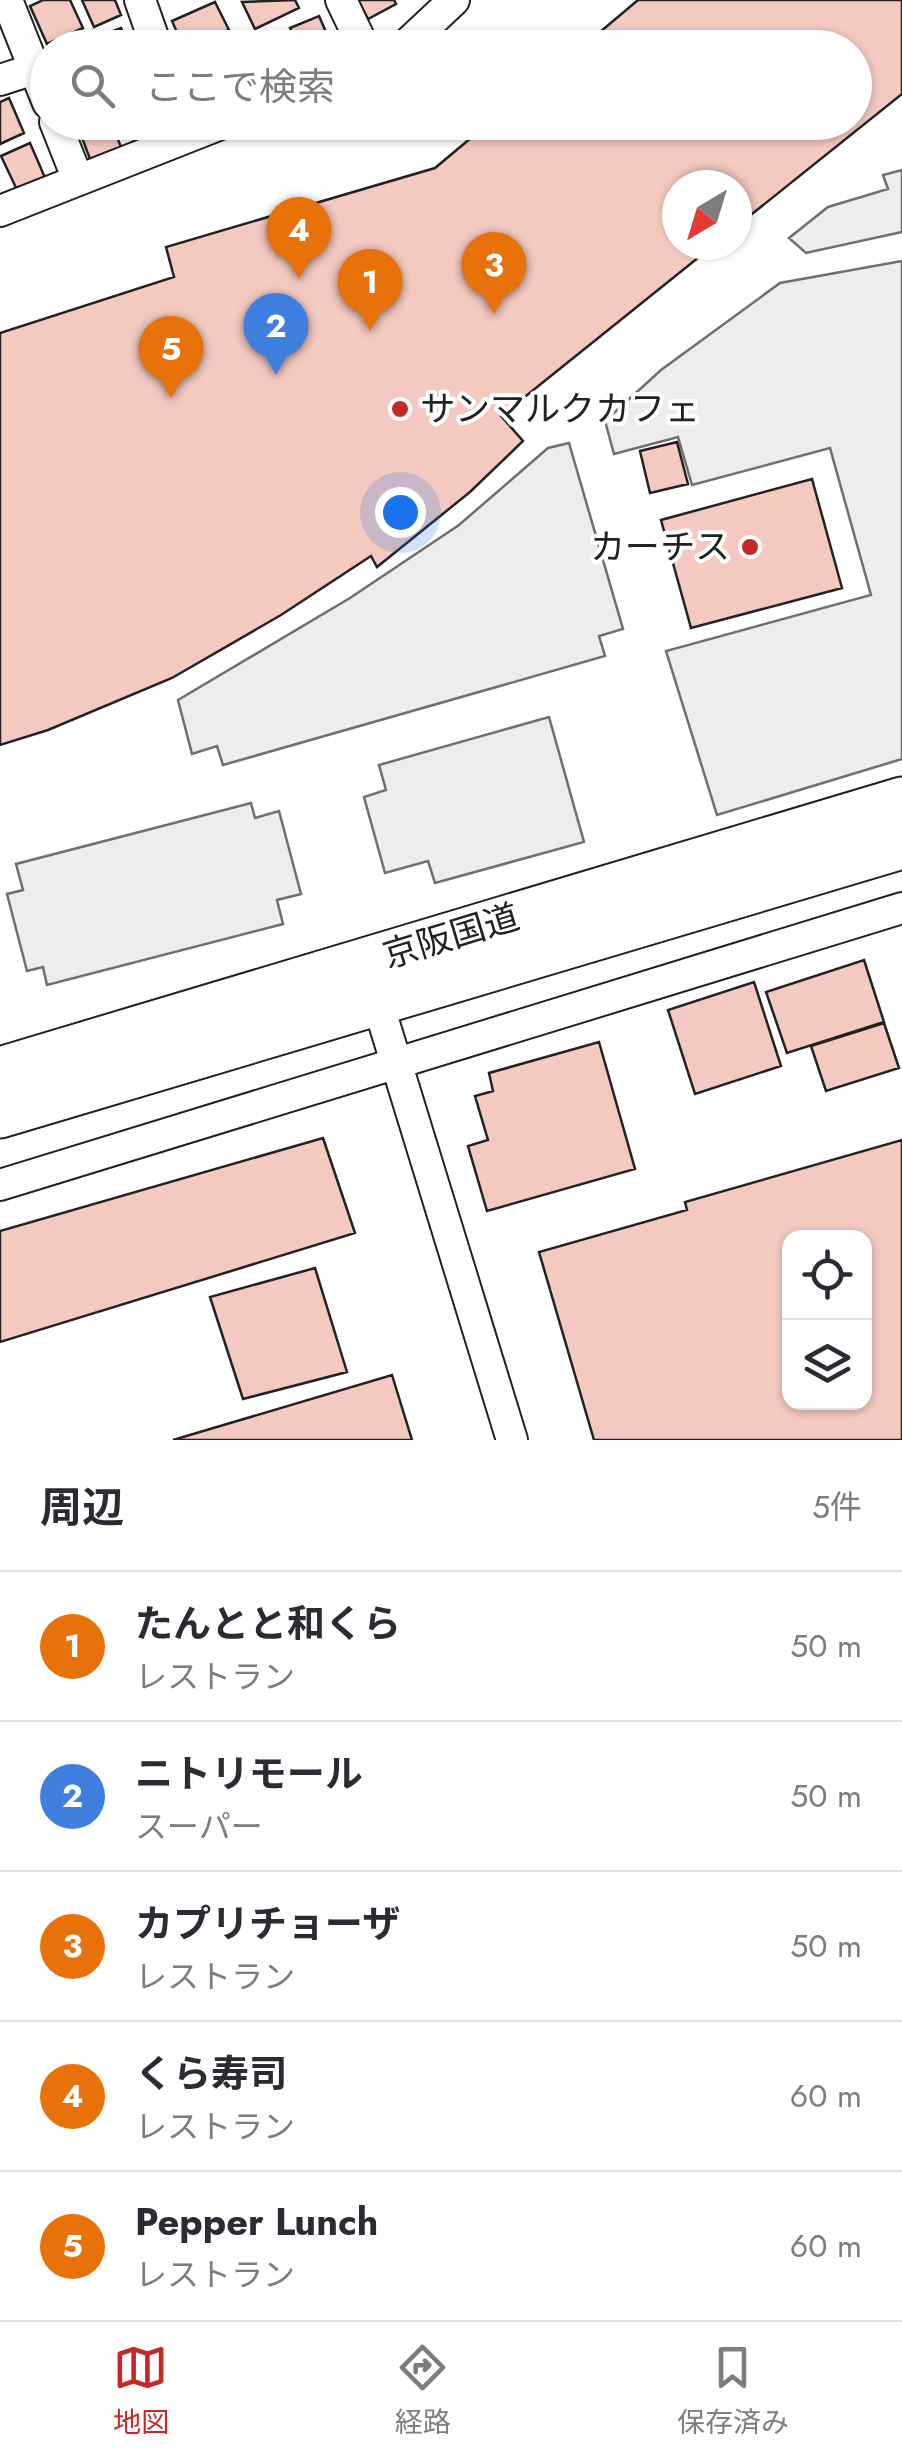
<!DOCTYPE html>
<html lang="ja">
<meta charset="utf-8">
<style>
:root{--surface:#fff;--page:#f2f2f3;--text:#2b2b33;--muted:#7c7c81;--line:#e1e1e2;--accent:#c62828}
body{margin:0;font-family:Jost,"Noto Sans JP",sans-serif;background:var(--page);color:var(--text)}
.controls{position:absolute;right:30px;bottom:30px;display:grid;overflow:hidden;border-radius:20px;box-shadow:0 2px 8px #0004}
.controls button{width:90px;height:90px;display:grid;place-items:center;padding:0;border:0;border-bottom:2px solid var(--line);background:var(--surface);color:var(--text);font:50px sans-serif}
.compass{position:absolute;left:662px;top:170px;width:90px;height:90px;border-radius:50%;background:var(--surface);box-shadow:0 2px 8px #0004;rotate:218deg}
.you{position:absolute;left:400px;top:512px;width:35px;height:35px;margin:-25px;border:8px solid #fff;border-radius:50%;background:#1a73e8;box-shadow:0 0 0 15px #1a73e833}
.badge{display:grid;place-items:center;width:65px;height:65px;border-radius:50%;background:var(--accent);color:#fff;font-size:32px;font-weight:700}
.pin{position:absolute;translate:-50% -82px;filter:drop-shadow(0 2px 5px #0008)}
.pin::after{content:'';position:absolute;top:52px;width:35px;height:30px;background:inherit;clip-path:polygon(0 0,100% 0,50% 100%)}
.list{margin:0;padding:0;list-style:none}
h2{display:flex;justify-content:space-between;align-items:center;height:130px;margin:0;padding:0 40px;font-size:42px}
h2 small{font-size:32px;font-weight:400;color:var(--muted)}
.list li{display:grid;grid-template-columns:65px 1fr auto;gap:30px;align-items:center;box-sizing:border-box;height:150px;padding:0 40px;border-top:2px solid var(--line)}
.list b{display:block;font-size:38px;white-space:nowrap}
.list p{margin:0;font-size:32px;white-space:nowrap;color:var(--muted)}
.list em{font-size:32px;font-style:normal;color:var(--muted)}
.icon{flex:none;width:55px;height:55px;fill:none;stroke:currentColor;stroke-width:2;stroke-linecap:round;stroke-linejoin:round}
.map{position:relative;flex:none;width:902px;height:1440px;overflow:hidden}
.search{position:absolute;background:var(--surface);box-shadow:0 2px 8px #0004;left:30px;right:30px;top:30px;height:110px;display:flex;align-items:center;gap:25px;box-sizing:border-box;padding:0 35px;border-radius:55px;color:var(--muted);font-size:38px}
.sheet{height:880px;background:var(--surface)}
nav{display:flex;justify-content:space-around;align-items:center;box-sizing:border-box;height:140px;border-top:2px solid var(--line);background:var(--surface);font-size:28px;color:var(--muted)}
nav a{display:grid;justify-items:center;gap:5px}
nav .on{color:var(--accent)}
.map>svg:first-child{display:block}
.parking{fill:#ededed;stroke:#6f6f6f;stroke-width:2.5}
.building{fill:#f3c9c0;stroke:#222;stroke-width:2.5;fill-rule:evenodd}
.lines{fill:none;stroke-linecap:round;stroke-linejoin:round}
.minor-casing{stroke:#222;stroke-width:34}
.highway-casing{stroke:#222;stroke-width:49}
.minor{stroke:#fff;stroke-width:30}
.highway{stroke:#fff;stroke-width:45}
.poi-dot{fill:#c62828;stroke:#fff;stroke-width:4}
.labels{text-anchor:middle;stroke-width:8;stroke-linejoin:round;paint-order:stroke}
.poi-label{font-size:35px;fill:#222;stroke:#fff;text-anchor:start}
.street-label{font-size:35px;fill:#222;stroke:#fff}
</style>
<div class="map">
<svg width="902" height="1440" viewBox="0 0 902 1440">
<rect width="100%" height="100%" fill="#fff"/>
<path class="parking" d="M 902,170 L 902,232 L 806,253 L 789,238 L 828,207 L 888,189 L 883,175 Z
M 902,261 L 902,759 L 717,815 L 666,651 L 871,595 L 830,448 L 692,485 L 678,437 L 614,454 L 605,421 L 661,370 L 780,283 Z
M 569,443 L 623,629 L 599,636 L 605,656 L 223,765 L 217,746 L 192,754 L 178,700 L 350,598 L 459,525 L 548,448 Z
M 549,717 L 584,842 L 435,883 L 428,861 L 385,873 L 364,797 L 386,790 L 379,765 Z
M 251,803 L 255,818 L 279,811 L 301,894 L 277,900 L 283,924 L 47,985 L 43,967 L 27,971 L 7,894 L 23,890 L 16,864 Z"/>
<path class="building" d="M 43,0 L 70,0 L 83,28 L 47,44 L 30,6 Z
M 82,0 L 115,0 L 121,15 L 94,27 Z
M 295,0 L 299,8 L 255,29 L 242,2 Z
M 358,0 L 394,0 L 396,4 L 368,19 Z
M 638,0 L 902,0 L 902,94 L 737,226 L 737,185 L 677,185 L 677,245 L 714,245 L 501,416 L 523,441 L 470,492 L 377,567 L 371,556 L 281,615 L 172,678 L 48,730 L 0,745 L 0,333 L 174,277 L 166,247 L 435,168 L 490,122 L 854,122 L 854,48 L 581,48 Z
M 215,2 L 229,30 L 184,48 L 172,21 Z
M 319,16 L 333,48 L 298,48 L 290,28 Z
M 121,28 L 129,48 L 98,48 L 94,38 Z
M 269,33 L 275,48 L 236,48 L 235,46 Z
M 9,98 L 24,133 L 0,144 L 0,102 Z
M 76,122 L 111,122 L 121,147 L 90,159 Z
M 125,122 L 164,122 L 165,126 L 134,141 Z
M 30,143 L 46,180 L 18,192 L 1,156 Z
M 677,442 L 688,484 L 650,493 L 640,451 Z
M 812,479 L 842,588 L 691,628 L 661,520 Z
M 864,960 L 884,1022 L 787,1053 L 766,992 Z
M 754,982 L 781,1066 L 695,1094 L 668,1010 Z
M 884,1023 L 899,1068 L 826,1091 L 811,1046 Z
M 599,1042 L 635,1169 L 487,1211 L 468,1146 L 488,1140 L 475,1096 L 493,1091 L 489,1073 Z
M 323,1138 L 355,1233 L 0,1342 L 0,1231 Z
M 902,1140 L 902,1440 L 594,1440 L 539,1252 L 687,1210 L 685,1202 ZM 790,1238 L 864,1238 L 864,1402 L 790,1402 Z
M 315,1268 L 347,1372 L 243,1399 L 210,1297 Z
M 392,1375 L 412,1440 L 173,1440 Z"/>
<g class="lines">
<defs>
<path id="minor" d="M 7,0 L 48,103
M 140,0 L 157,48
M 341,0 L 364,48
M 403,48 L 454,0
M 0,80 L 34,69
M 55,122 L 78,180
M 0,211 L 226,122
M 372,984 L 512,1440
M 0,1185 L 902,908"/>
<path id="highway" d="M 0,1070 L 902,800
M 0,1115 L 902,846"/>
</defs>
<use href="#minor" class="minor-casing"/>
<use href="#highway" class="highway-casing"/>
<use href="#minor" class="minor"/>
<use href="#highway" class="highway"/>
</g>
<g class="poi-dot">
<circle cx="400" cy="409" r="10"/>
<circle cx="750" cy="547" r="10"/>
</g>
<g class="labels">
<g class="poi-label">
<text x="420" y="421">サンマルクカフェ</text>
<text x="730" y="559" text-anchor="end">カーチス</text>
</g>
<g class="street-label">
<text transform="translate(451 936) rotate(-17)" y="12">京阪国道</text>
</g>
</g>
</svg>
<div class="controls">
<button><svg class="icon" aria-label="locate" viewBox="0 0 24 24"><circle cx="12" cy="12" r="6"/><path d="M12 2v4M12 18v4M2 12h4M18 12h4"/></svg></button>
<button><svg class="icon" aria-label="layers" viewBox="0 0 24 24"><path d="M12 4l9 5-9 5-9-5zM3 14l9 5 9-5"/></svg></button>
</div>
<svg class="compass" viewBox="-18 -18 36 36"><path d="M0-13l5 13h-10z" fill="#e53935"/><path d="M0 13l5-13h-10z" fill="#7c7c81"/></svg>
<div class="you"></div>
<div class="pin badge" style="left:370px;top:331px;background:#e8710a">1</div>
<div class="pin badge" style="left:276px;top:375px;background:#3f7fe0">2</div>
<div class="pin badge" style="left:494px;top:314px;background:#e8710a">3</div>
<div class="pin badge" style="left:299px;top:279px;background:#e8710a">4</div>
<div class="pin badge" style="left:171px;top:398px;background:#e8710a">5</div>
<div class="search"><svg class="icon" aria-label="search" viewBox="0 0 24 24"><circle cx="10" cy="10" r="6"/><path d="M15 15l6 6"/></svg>ここで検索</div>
</div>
<section class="sheet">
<h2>周辺<small>5件</small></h2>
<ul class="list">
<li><span class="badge" style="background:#e8710a">1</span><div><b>たんとと和くら</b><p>レストラン</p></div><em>50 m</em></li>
<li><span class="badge" style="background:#3f7fe0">2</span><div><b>ニトリモール</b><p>スーパー</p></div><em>50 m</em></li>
<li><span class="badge" style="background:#e8710a">3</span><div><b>カプリチョーザ</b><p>レストラン</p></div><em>50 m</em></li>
<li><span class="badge" style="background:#e8710a">4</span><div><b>くら寿司</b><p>レストラン</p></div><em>60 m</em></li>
<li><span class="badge" style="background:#e8710a">5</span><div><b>Pepper Lunch</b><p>レストラン</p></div><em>60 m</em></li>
</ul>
</section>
<nav>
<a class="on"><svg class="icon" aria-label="map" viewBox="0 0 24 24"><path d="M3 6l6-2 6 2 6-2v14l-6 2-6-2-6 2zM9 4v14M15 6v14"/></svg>地図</a>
<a><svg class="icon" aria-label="directions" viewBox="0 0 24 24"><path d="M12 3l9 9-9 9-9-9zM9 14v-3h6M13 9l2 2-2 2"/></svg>経路</a>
<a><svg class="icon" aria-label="saved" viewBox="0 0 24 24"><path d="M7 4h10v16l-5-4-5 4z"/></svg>保存済み</a>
</nav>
